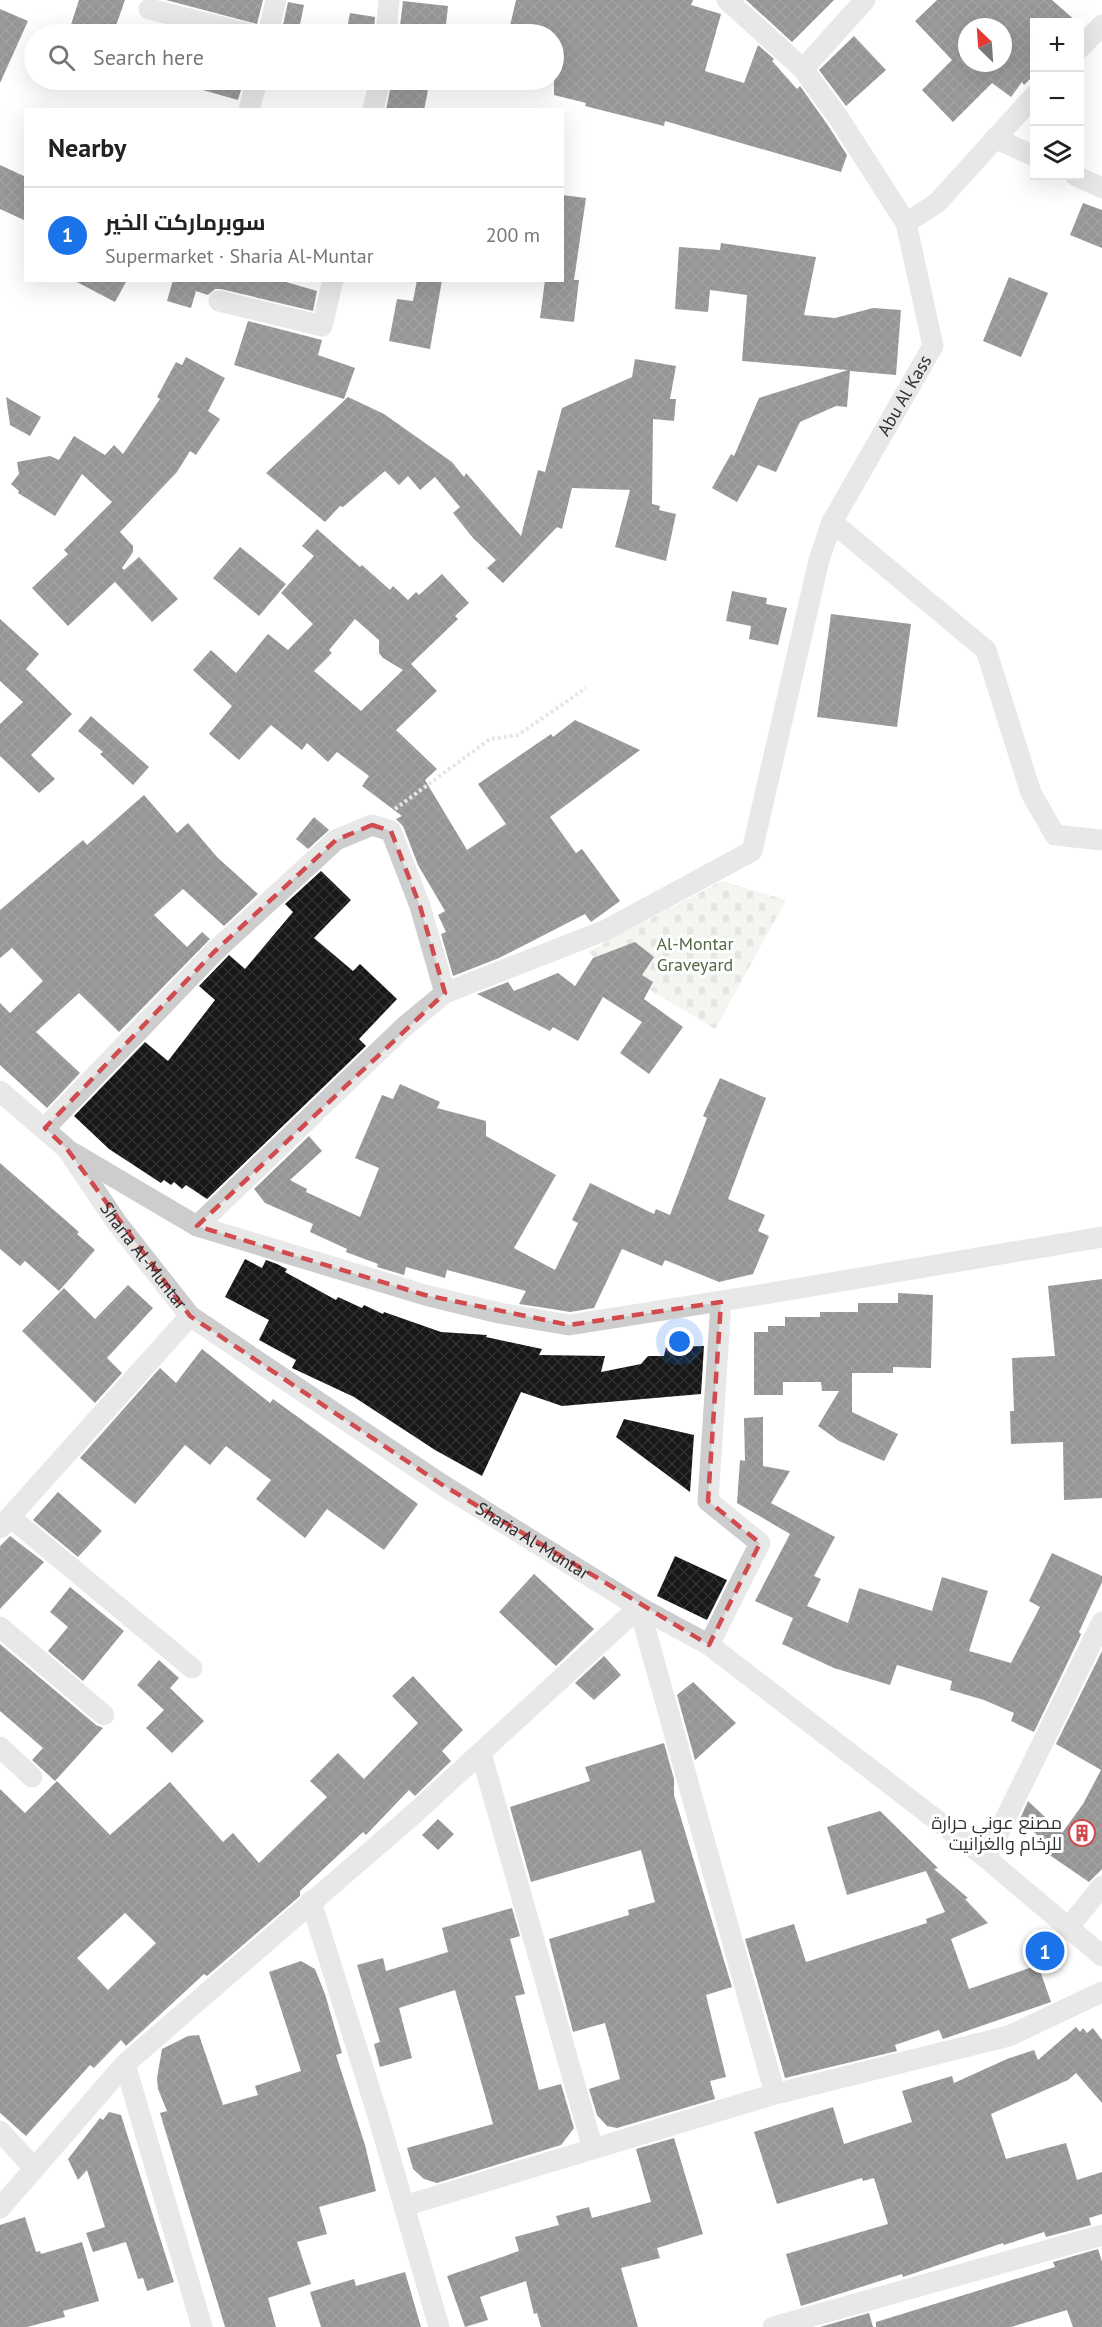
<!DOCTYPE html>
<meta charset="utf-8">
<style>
:root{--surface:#fff;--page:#f6f6f6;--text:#222;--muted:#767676;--line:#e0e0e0;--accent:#1a73e8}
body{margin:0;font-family:"PT Sans",Cairo,sans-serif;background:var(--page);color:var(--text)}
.controls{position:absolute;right:18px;top:18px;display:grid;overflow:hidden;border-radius:0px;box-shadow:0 6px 24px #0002}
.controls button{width:54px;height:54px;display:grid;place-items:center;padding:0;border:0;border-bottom:2px solid var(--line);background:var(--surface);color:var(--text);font:30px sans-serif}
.compass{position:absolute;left:958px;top:18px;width:54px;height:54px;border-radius:50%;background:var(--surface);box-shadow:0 6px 24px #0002;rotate:335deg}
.you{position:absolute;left:680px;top:1342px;width:21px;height:21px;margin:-15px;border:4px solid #fff;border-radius:50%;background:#1a73e8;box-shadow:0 0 0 9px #1a73e833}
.badge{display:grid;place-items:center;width:39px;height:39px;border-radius:50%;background:var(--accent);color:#fff;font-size:20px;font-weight:700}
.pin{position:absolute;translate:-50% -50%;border:3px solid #fff;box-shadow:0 2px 6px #0006}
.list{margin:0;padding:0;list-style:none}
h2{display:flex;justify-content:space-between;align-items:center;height:78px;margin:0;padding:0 24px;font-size:26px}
h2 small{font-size:20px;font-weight:400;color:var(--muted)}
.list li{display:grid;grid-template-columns:39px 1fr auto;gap:18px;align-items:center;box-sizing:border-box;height:96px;padding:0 24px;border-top:2px solid var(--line)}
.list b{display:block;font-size:22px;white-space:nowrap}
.list p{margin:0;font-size:20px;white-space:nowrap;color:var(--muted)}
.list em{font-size:20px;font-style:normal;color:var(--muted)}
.icon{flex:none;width:33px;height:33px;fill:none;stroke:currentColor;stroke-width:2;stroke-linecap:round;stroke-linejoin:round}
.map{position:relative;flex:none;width:1102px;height:2327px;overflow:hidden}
.search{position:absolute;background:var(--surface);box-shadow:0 6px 24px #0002;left:24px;top:24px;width:540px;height:66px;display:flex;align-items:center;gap:15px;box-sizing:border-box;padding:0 21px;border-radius:33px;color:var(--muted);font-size:22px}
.panel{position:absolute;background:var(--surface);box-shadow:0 6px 24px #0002;left:24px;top:108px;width:540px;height:174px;border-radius:0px}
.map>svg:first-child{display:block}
.cemetery{fill:url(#cemetery-stones)}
.building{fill:url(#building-cross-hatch);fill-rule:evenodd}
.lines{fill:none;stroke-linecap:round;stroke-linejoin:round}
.path{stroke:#c7c7c7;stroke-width:4;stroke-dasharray:3 3;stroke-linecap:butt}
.street{stroke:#cdcdcd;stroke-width:21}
.marked{fill:none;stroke:#d04a4e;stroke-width:4.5;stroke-dasharray:12 8;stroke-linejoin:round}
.labels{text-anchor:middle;stroke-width:6;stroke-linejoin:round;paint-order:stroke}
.street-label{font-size:18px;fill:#303030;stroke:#fff}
.park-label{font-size:18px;fill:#526743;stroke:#fff}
.poi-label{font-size:18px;fill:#303030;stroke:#fff;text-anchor:end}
</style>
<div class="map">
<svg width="1102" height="2327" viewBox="0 0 1102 2327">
<defs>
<pattern id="cemetery-stones" width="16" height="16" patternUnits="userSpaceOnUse" patternTransform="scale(1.5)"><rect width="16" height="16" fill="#e3e8dd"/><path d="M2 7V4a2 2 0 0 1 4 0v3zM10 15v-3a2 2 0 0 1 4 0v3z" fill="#c3c7be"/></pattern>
<pattern id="building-cross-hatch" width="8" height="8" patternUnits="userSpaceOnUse" patternTransform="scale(1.5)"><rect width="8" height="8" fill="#171717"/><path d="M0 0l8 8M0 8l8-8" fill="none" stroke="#303030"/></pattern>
</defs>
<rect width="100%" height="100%" fill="#fff"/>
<path class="cemetery" d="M 722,881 L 786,900 L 715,1029 L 587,952 Z"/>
<path class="building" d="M 79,0 L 125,0 L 113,34 L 68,34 Z
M 166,0 L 263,0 L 257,24 Z
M 516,0 L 693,0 L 691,5 L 721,14 L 705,71 L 744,83 L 758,45 L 774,59 L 772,61 L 797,89 L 800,86 L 827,124 L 847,155 L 841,172 L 665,121 L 664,126 L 585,106 L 586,103 L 554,95 L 554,34 L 529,34 L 509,30 Z
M 746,0 L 834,0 L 792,42 Z
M 937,0 L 1052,0 L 1077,22 L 1035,22 L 1035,74 L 1024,85 L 1022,82 L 1011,97 L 992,83 L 953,122 L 922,90 L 952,60 L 915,21 ZM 967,27 L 1003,27 L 1003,63 L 967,63 Z
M 403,1 L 448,6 L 445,34 L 399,34 Z
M 288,2 L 304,5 L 298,34 L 281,34 Z
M 0,9 L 28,21 L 0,83 Z
M 350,13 L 375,17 L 374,34 L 346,34 Z
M 158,24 L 199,34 L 154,34 Z
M 854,36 L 886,70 L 846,106 L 819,70 Z
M 185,80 L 244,80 L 238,100 L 185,85 Z
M 392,80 L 430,80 L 424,110 L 386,110 Z
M 0,165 L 26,177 L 26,221 L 0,209 Z
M 562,195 L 586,198 L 574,280 L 579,280 L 574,322 L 540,318 L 545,280 L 562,280 Z
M 1083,203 L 1102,210 L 1102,248 L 1070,235 Z
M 721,243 L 816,257 L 804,315 L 835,318 L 873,308 L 901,310 L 896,375 L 850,371 L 847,407 L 836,406 L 800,422 L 776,472 L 758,465 L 737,502 L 712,488 L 731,454 L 734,456 L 759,398 L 848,370 L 742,361 L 747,295 L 710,290 L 708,312 L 675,309 L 679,247 L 720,250 Z
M 1009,277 L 1048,293 L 1021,357 L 983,341 Z
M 73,280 L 127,280 L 115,302 Z
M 173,280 L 279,280 L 317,291 L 313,311 L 221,289 L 215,289 L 208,295 L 196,291 L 191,308 L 167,301 Z
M 417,280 L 442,280 L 430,349 L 389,341 L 397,299 L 413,301 Z
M 248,321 L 322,340 L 318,355 L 355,368 L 344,399 L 234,365 Z
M 186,357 L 225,378 L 208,411 L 220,419 L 196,455 L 190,451 L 177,472 L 120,532 L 133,546 L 133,552 L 122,568 L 124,570 L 139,557 L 178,599 L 152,622 L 115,582 L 68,626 L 32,588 L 68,554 L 64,550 L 112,502 L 82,474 L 55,516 L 18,493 L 19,491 L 11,484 L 19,474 L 17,462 L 50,456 L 59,460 L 74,436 L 105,455 L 114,445 L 123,454 L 160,399 L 157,397 L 176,362 L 182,365 Z
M 635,359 L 676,366 L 670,399 L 676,399 L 674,421 L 653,419 L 652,504 L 660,506 L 659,510 L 676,514 L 666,561 L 615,547 L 630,490 L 572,488 L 562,529 L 557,527 L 503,583 L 487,568 L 496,560 L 473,538 L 453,513 L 460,507 L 435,477 L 420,490 L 408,476 L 399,485 L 385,471 L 343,507 L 340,506 L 325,522 L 266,473 L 348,397 L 384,414 L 452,462 L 464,477 L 466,473 L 521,536 L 538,470 L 545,472 L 562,408 L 632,377 Z
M 6,397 L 41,417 L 30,436 L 10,425 Z
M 317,529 L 360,567 L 362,565 L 390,590 L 393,586 L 408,600 L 416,592 L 419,595 L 442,574 L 469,603 L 455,616 L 458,619 L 411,664 L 437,691 L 396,730 L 437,769 L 425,780 L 467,850 L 506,824 L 478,784 L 551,734 L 553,737 L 575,720 L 640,750 L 550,817 L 576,853 L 582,849 L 620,901 L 591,922 L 585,914 L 499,958 L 453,976 L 441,934 L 446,932 L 438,915 L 445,911 L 418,865 L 403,826 L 396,819 L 402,816 L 362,786 L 369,776 L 337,752 L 328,762 L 307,743 L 302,750 L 271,725 L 239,760 L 209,734 L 232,706 L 193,670 L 211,650 L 236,673 L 268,634 L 288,650 L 313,624 L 281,593 L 314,556 L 302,546 ZM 355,619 L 379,640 L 379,653 L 383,658 L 403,670 L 361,711 L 314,671 L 332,653 L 329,650 Z
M 240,547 L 286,584 L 259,616 L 213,578 Z
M 732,591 L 767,598 L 766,604 L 787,608 L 778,645 L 749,639 L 751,626 L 726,621 Z
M 831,614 L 911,624 L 897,727 L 817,717 Z
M 0,619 L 39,654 L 26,669 L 72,714 L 31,755 L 55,779 L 39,793 L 0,756 L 0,724 L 23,702 L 0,681 Z
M 91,716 L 149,767 L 133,785 L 100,754 L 103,752 L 78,731 Z
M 144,795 L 177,833 L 188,823 L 217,857 L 258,894 L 224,926 L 183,889 L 154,915 L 187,947 L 202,932 L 210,939 L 119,1032 L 79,993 L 36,1032 L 80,1073 L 47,1108 L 0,1065 L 0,1003 L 10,1013 L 43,981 L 12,948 L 0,958 L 0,910 L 83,840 L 87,845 Z
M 314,817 L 329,830 L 308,849 L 296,839 Z
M 321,871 L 351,900 L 314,938 L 353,971 L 360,964 L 397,999 L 359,1039 L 366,1046 L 207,1199 L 186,1185 L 182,1189 L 174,1182 L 171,1185 L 164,1180 L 161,1183 L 109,1149 L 74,1116 L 145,1042 L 168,1061 L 215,1000 L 199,986 L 229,955 L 245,969 L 293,912 L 285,904 Z
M 635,942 L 654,957 L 642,975 L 653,982 L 644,999 L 683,1027 L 649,1074 L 620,1053 L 642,1022 L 603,997 L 578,1041 L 553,1027 L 550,1031 L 477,994 L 508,982 L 514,991 L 558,973 L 575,986 L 593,958 Z
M 720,1078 L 766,1098 L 728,1199 L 765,1215 L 758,1231 L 769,1236 L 753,1274 L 719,1282 L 665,1260 L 662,1266 L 622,1249 L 594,1308 L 570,1312 L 552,1309 L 519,1304 L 526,1291 L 447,1270 L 445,1278 L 406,1267 L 404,1275 L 377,1267 L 378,1264 L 346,1252 L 347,1249 L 310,1232 L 313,1224 L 265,1203 L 254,1189 L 309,1136 L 322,1151 L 290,1180 L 307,1189 L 306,1192 L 360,1217 L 379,1168 L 355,1158 L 382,1095 L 393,1099 L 400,1084 L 440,1102 L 437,1108 L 486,1121 L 486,1136 L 556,1175 L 514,1248 L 555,1270 L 578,1223 L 572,1220 L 590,1183 L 654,1214 L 656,1209 L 670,1215 L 707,1118 L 703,1116 Z
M 0,1163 L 79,1232 L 77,1234 L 95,1250 L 59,1291 L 25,1261 L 20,1266 L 0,1249 Z
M 245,1259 L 262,1268 L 266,1260 L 277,1264 L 287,1269 L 285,1272 L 336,1300 L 338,1297 L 362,1308 L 364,1305 L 383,1314 L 384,1312 L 441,1332 L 487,1335 L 486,1337 L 542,1349 L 539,1355 L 605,1356 L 601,1372 L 641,1364 L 648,1356 L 664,1356 L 666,1347 L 704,1346 L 701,1394 L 562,1406 L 521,1392 L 482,1476 L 435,1450 L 354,1397 L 292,1368 L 296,1360 L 259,1340 L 269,1320 L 225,1297 Z
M 1102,1279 L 1102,1498 L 1064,1500 L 1063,1442 L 1011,1444 L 1010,1411 L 1014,1411 L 1012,1358 L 1055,1356 L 1048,1286 Z
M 128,1285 L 153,1308 L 107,1358 L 122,1373 L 95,1403 L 22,1331 L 64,1288 L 95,1319 Z
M 898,1293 L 933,1295 L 931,1368 L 893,1367 L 893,1373 L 852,1373 L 852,1412 L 898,1434 L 884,1461 L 839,1441 L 818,1426 L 839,1391 L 822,1391 L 821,1382 L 783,1382 L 783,1395 L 754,1395 L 754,1332 L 768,1332 L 768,1326 L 785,1326 L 785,1317 L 820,1317 L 820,1312 L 858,1312 L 858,1303 L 898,1303 Z
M 202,1349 L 270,1403 L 273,1399 L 418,1504 L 384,1550 L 327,1509 L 305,1538 L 256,1499 L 271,1480 L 226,1446 L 210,1465 L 185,1445 L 135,1504 L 80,1458 L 160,1368 L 176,1383 Z
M 763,1417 L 763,1466 L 790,1471 L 771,1503 L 835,1537 L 814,1576 L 821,1579 L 807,1606 L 848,1623 L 859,1588 L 932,1611 L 942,1577 L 988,1591 L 969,1651 L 1011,1663 L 1040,1607 L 1029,1601 L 1052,1553 L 1102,1576 L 1102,1582 L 1079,1632 L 1081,1634 L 1079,1639 L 1034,1732 L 1011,1721 L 1014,1713 L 984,1700 L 950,1690 L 952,1681 L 897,1665 L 890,1685 L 834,1668 L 782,1644 L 793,1618 L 755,1601 L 790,1534 L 737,1503 L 740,1460 L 745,1461 L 744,1418 Z
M 624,1419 L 694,1435 L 690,1492 L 616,1437 Z
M 58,1492 L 102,1531 L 78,1557 L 33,1520 Z
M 10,1536 L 44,1562 L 0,1609 L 0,1546 Z
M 675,1556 L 727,1580 L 707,1620 L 657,1596 Z
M 534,1574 L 594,1629 L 556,1666 L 499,1612 Z
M 70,1587 L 124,1631 L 83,1681 L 48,1651 L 68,1627 L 50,1612 Z
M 0,1644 L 96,1725 L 103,1728 L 55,1781 L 32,1760 L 43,1748 L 0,1711 Z
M 1102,1651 L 1102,1869 L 1089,1882 L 1048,1854 L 1051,1848 L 1020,1819 L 1028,1801 L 1062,1833 L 1083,1804 L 1101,1770 L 1056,1744 Z
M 604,1656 L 621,1675 L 594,1700 L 575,1683 Z
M 159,1660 L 179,1678 L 170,1688 L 204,1721 L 172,1753 L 146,1728 L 164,1710 L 137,1685 Z
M 413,1676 L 463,1730 L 442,1751 L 451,1761 L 415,1796 L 409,1790 L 366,1835 L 363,1832 L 300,1891 L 300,1896 L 207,1976 L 204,1974 L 126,2046 L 121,2040 L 94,2068 L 90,2065 L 26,2136 L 0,2113 L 0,1789 L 25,1813 L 57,1781 L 110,1835 L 170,1782 L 223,1842 L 233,1833 L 259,1863 L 327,1797 L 310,1781 L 338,1753 L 364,1779 L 418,1723 L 392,1696 ZM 125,1913 L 156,1943 L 108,1990 L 77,1958 Z
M 693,1682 L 736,1723 L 695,1760 L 677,1695 Z
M 664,1743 L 674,1779 L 674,1795 L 732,1987 L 706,1995 L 726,2077 L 710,2081 L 715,2099 L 617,2128 L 607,2126 L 597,2115 L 589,2089 L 620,2079 L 605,2023 L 573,2032 L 549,1939 L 629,1915 L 628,1910 L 655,1902 L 641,1850 L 531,1882 L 510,1807 L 590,1781 L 585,1767 Z
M 880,1811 L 938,1868 L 934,1869 L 968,1898 L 965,1899 L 988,1923 L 951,1939 L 969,1989 L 1038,1965 L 1051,2002 L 946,2038 L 943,2039 L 939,2030 L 895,2045 L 897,2051 L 785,2078 L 745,1939 L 794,1924 L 806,1962 L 927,1923 L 926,1919 L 945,1912 L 926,1871 L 847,1895 L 827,1827 Z
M 438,1819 L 454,1834 L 438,1850 L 422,1835 Z
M 512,1908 L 520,1936 L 510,1939 L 525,1994 L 515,1996 L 539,2090 L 561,2084 L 574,2128 L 561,2145 L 437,2183 L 424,2179 L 413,2169 L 407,2148 L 493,2124 L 455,1990 L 399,2008 L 412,2058 L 380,2067 L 374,2044 L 380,2042 L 357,1965 L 383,1958 L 386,1971 L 448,1952 L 442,1928 Z
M 301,1961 L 315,1969 L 325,1994 L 342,2053 L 336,2055 L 365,2145 L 376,2191 L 319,2207 L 327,2234 L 297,2242 L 311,2284 L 268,2298 L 276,2327 L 225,2327 L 160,2113 L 167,2111 L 158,2089 L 157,2078 L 162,2049 L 188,2036 L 199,2035 L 223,2105 L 258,2095 L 255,2086 L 301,2071 L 269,1972 Z
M 1076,2027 L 1080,2032 L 1083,2028 L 1087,2033 L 1093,2028 L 1102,2040 L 1102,2103 L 1076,2073 L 1068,2080 L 991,2114 L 1006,2159 L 1066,2143 L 1077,2180 L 1102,2172 L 1102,2214 L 1089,2218 L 1091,2225 L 1046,2237 L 1044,2232 L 1004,2245 L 1003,2243 L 903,2277 L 902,2274 L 801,2306 L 786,2254 L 888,2224 L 874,2178 L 863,2181 L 862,2178 L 777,2204 L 754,2132 L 833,2107 L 844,2144 L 912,2122 L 902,2091 L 952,2076 L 954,2083 L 1007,2059 L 1034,2050 L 1038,2060 Z
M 109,2112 L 121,2115 L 174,2282 L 147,2291 L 143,2278 L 138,2279 L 126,2242 L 93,2252 L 86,2233 L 105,2227 L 87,2170 L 78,2180 L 68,2159 L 100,2118 L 103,2120 Z
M 674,2138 L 703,2234 L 657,2248 L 660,2258 L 621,2268 L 638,2327 L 541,2327 L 537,2313 L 534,2314 L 526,2281 L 480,2297 L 488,2320 L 465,2327 L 447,2276 L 519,2251 L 515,2237 L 559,2225 L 556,2216 L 589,2207 L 592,2218 L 651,2202 L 636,2149 Z
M 25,2217 L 36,2252 L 40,2251 L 41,2254 L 82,2242 L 99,2301 L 63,2311 L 65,2317 L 27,2327 L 0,2327 L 0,2225 Z
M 1098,2249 L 1102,2262 L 1102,2327 L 1073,2327 L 1067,2310 L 1011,2327 L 876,2327 L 876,2322 L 1055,2267 L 1053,2262 Z
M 405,2272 L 421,2327 L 321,2327 L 310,2292 L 354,2279 L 356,2286 Z
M 869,2313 L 873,2327 L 820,2327 Z"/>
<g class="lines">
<path class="path" d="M 395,809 L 490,739 L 518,735 L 586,688"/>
<g class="street">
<path d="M 149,9 L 250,34"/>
<path d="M 268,34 L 276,0"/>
<path d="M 386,34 L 389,0"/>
<path d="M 1080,48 L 1102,25"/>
<path d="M 803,69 L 865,0"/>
<path d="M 249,110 L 257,80"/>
<path d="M 373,110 L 380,80"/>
<path d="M 995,138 L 1034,156"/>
<path d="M 1076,176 L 1102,188"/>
<path d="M 906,223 L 937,203 L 1034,96"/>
<path d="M 219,301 L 322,326 L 333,280"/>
<path d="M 832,522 L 986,650 L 1031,793 L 1055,835 L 1102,840"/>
<path id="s1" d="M 0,1091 L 67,1149 L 117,1223 L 190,1316 L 441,1484 L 639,1607 L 709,1645 L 986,1858 L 1102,1956"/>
<path d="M 45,1128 L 215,951 L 336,840 L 372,825 L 391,831 L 420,906 L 445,993"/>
<path d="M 73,1153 L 197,1226 L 425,1295 L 499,1313 L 569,1325 L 765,1294 L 1102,1237"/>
<path id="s2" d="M 197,1226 L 404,1027 L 445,993 L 606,930 L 752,851 L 819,560 L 832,522 L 933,346 L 906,223 L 838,117 L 803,69 L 727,0"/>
<path d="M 10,1517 L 192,1668"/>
<path d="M 0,1528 L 190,1316"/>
<path d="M 0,1627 L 104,1715"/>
<path d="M 709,1645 L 760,1543 L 708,1501 L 721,1302"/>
<path d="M 0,1747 L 32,1777"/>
<path d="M 481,1753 L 593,2149"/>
<path d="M 986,1858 L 1102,1622"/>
<path d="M 311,1901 L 378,2116 L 439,2327"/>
<path d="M 1068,1928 L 1102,1886"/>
<path d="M 125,2064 L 202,2327"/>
<path d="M 0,2131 L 33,2167"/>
<path d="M 404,2206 L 775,2094 L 1009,2036 L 1102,1992"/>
<path d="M 0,2208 L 125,2064 L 416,1812 L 639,1607 L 775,2094"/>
<path d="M 773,2327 L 1102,2235"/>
</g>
</g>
<path d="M0 0H1102V2327H0ZM 372,825 L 391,831 L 420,906 L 445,993 L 197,1226 L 425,1295 L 569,1325 L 721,1302 L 708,1501 L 760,1543 L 709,1645 L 441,1484 L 190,1316 L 67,1149 L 45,1128 L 215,951 L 336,840 Z" fill="#fff" fill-opacity=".55" fill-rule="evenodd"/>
<path class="marked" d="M 372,825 L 391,831 L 420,906 L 445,993 L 197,1226 L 425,1295 L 569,1325 L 721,1302 L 708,1501 L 760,1543 L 709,1645 L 441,1484 L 190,1316 L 67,1149 L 45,1128 L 215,951 L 336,840 Z"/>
<defs>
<symbol id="building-ring" viewBox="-11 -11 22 22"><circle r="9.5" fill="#fff" stroke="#d04a4e" stroke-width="1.5"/><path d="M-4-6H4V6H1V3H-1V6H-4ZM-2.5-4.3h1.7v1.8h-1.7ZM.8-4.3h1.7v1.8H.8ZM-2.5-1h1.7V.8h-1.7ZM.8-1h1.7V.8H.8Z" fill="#d04a4e"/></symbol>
</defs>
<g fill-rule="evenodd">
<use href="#building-ring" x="1067" y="1818" width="30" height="30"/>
</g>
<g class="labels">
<g class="street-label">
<text dy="6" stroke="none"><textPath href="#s2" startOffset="1164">Abu Al Kass</textPath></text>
<text dy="6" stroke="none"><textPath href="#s1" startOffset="220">Sharia Al-Muntar</textPath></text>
<text dy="6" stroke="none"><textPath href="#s1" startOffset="706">Sharia Al-Muntar</textPath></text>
</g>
<g class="park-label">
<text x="695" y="950">Al-Montar<tspan x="695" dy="21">Graveyard</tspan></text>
</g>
<g class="poi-label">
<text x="1062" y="1829">مصنع عوني حرارة<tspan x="1062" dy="21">للرخام والغرانيت</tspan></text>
</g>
</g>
</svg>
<div class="controls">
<button>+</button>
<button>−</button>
<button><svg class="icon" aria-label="layers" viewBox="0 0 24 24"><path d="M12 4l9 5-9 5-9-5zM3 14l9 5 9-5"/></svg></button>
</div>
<svg class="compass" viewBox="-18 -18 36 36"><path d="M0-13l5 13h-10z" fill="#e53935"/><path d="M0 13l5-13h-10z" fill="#767676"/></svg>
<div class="you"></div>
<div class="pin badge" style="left:1045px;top:1951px">1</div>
<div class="search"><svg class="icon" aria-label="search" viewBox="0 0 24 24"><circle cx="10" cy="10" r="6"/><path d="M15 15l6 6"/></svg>Search here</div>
<section class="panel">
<h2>Nearby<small></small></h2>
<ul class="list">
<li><span class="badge">1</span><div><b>سوبرماركت الخير</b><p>Supermarket · Sharia Al-Muntar</p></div><em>200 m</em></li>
</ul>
</section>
</div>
